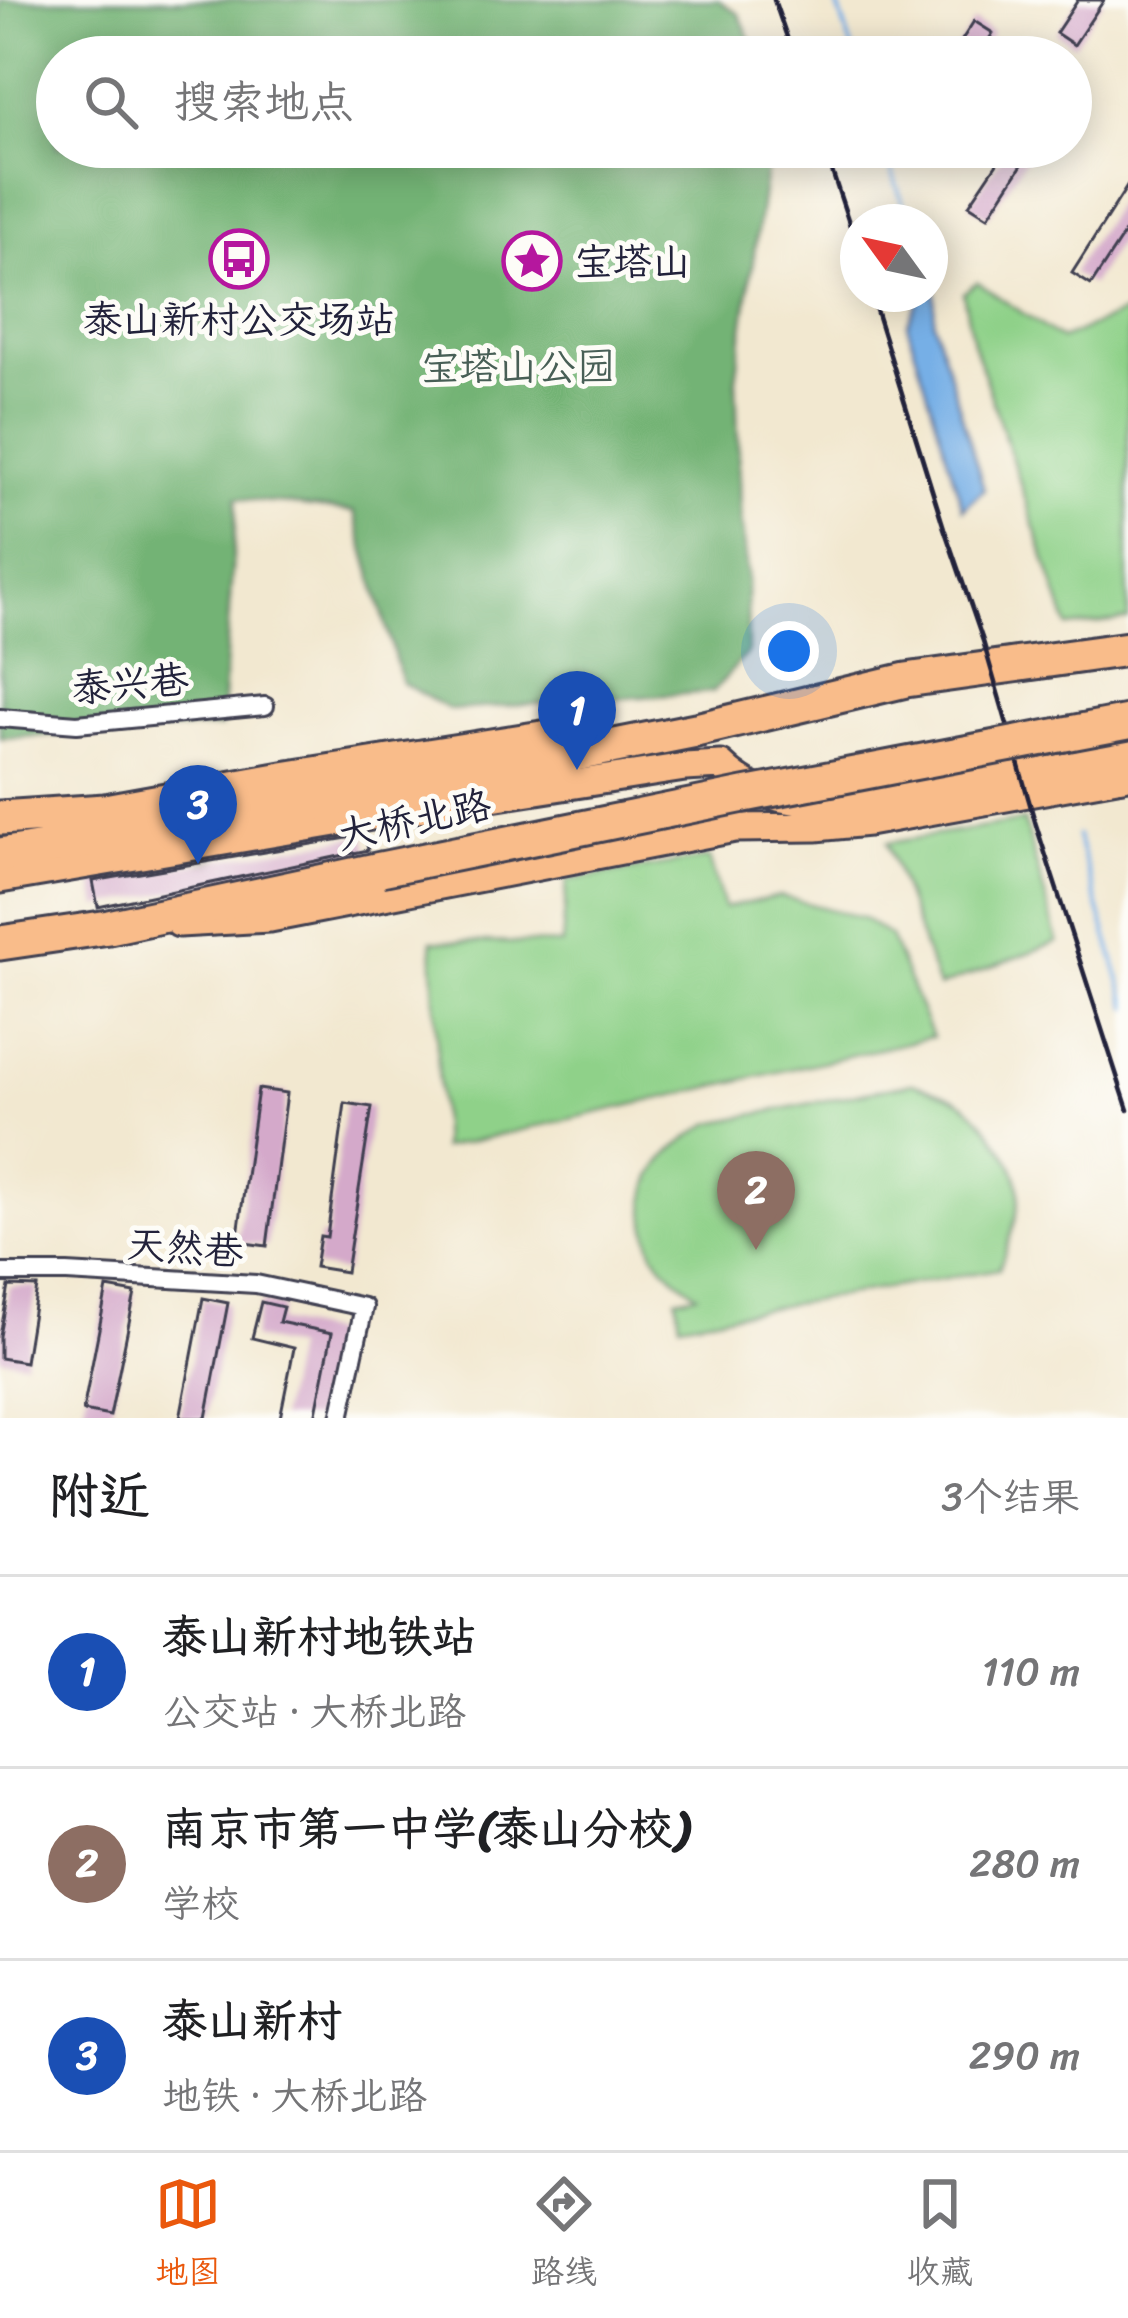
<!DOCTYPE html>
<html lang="zh">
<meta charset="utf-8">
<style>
:root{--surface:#fff;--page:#f2f2f2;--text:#202124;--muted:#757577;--line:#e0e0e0;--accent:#ea580c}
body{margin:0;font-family:Sriracha,"LXGW WenKai TC",sans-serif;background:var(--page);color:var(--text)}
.compass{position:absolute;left:840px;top:204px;width:108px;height:108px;border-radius:50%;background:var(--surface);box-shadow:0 6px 30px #0003;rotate:303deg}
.you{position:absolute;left:789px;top:651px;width:42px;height:42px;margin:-30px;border:9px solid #fff;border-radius:50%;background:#1a73e8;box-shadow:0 0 0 18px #1a73e833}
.badge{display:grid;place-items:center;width:78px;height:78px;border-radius:50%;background:var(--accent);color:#fff;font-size:39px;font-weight:700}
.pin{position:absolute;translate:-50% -99px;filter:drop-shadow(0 3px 6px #0008)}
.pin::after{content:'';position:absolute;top:63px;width:42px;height:36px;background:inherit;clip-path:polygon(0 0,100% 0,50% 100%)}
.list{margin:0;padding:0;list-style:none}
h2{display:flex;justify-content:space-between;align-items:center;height:156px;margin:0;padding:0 48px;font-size:51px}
h2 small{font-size:39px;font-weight:400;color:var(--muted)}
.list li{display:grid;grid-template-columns:78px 1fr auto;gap:36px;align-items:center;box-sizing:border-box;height:192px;padding:0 48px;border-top:3px solid var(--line)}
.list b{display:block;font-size:45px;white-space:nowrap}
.list p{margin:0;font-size:39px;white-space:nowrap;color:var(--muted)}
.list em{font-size:39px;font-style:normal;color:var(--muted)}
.icon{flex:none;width:66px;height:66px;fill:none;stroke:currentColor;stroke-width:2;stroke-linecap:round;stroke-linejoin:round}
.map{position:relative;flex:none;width:1128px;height:1418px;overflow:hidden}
.search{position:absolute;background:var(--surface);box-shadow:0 6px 30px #0003;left:36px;right:36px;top:36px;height:132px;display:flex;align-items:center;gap:30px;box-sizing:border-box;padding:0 42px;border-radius:66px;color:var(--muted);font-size:45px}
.sheet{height:732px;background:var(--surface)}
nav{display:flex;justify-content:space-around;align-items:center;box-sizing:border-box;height:168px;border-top:3px solid var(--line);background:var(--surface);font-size:33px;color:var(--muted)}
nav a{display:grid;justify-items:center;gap:6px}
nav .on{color:var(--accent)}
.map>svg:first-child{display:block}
.green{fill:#8fd189;stroke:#587a62;stroke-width:3}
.forest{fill:#73b375;stroke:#4a6a58;stroke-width:3}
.water{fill:#76afe6;stroke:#4c6890;stroke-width:3}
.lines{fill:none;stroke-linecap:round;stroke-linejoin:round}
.stream{stroke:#76afe6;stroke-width:4.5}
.building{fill:#d4a9ca}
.street-casing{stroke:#414051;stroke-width:22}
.primary-casing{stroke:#414051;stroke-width:33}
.highway-casing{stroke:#414051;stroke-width:39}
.street{stroke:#fff;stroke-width:16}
.primary{stroke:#f9bc8a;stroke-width:27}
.highway{stroke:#f9bc8a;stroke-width:33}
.rail{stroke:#22223b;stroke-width:4.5}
.highway-bridge-casing{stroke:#414051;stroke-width:39;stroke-linecap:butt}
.highway-bridge{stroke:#f9bc8a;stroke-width:33}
.labels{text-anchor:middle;stroke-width:10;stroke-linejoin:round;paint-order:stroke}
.poi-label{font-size:39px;fill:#22223b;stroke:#fdfcf7;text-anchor:start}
.park-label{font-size:39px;fill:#485f56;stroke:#fdfcf7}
.street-label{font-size:39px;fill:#22223b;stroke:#fdfcf7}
</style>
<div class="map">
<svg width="1128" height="1418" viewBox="0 0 1128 1418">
<rect width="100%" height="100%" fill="#fdfcf7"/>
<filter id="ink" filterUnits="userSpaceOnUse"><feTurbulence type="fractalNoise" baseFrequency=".00833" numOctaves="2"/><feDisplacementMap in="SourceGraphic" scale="24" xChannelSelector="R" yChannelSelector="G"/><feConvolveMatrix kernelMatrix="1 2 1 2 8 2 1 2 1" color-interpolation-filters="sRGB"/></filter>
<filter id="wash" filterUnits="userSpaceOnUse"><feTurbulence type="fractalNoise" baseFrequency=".004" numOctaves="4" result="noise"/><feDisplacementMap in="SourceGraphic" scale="48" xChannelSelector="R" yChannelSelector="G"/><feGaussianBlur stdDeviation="2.7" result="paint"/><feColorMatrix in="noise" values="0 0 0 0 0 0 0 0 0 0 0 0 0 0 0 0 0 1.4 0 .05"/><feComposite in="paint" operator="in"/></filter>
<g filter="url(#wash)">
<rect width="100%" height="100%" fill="#f2e8d0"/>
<path class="green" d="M 977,282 L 1061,339 L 1128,311 L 1128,620 L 1068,627 L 973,342 L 963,293 Z
M 1024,821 L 1058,942 L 938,987 L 887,843 Z
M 709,858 L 724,908 L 780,896 L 863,918 L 890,936 L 932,1037 L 442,1148 L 432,941 L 562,944 L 567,880 Z
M 912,1083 C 929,1090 947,1092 963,1103 C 983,1117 1017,1163 1019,1188 C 1022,1209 1006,1249 999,1269 L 680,1323 L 676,1298 L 697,1294 C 683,1283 665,1272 655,1255 C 651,1248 649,1236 647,1228 C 637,1174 669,1147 712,1123 Z"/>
<path class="forest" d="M 0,0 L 718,0 L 739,14 L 759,57 L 57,57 L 57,147 L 766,147 L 767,164 L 736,378 L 740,509 L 747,573 L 748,652 L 713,692 L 450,710 L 402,683 L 354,512 L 237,498 L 221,727 L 0,738 Z"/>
<path class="water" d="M 930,290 L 935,290 L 934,323 L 984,489 L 963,509 L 907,324 L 922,294 L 930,294 Z"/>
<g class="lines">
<path class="stream" d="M 836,0 L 855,57
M 884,147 L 909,222
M 1077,836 L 1128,1007"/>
</g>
<g id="blocks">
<path class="building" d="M 1078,0 L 1104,0 L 1074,45 L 1056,33 Z
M 974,21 L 993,33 L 977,57 L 951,57 Z
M 1008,147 L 1019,147 L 1029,154 L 988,217 L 969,205 Z
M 1128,185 L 1128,228 L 1091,285 L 1072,273 Z
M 365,835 L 368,850 L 98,907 L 93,881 Z
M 258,1089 L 287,1093 L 267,1246 L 237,1242 Z
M 345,1103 L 372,1107 L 346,1272 L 315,1267 L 320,1236 L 327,1237 Z
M 9,1286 L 37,1287 L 25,1362 L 0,1358 L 0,1336 Z
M 107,1288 L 135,1293 L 110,1416 L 83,1411 Z
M 203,1298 L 228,1303 L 206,1418 L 180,1418 Z
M 261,1302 L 283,1307 L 279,1322 L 332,1333 L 315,1418 L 280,1418 L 294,1348 L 252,1338 Z"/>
</g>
</g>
<g filter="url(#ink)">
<use href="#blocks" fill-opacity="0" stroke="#414051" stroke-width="3"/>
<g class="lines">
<defs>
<path id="street" d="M 0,718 L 77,724 L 265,706
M 0,1273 L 67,1273 L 256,1284 L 364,1307 L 340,1418"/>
<path id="primary" d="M 0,879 L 401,811 L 685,767 L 721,765 C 751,795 787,802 828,803 L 1034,774 L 1128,754
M 179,923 L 270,918 L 735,828 L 816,827 L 868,822 L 1128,775"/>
<path id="highway" d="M 0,818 L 105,811 L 283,779 L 561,735
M 0,855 L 268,812 L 520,765 L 696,730 L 906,680 L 1128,649
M 0,943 L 109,927 L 381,869"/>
</defs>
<use href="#street" class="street-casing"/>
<use href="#primary" class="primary-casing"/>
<use href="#highway" class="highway-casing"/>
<use href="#street" class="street"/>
<use href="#primary" class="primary"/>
<use href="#highway" class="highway"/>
<path class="rail" d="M 774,0 L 794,57
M 824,147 L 858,250
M 871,294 L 944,528 L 983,641 L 1036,825 L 1128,1110"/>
<defs>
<path id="highway-bridge" d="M 381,869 L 744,795 L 1128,722"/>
</defs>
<use href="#highway-bridge" class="highway-bridge-casing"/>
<use href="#highway-bridge" class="highway-bridge"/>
</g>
</g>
<defs>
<symbol id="bus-ring" viewBox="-11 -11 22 22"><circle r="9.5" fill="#fdfcf7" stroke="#b5179e" stroke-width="1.5"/><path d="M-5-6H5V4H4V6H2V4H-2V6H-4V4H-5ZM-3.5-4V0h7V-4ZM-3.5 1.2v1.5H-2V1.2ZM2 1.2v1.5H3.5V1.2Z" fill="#b5179e"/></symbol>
<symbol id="sight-ring" viewBox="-11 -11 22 22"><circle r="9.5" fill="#fdfcf7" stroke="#b5179e" stroke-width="1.5"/><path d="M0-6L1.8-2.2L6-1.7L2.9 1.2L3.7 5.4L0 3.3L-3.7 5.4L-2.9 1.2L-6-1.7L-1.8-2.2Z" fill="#b5179e"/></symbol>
</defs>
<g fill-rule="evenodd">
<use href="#bus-ring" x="206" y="226" width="66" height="66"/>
<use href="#sight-ring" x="499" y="228" width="66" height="66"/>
</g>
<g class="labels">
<g class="poi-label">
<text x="574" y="275">宝塔山</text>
<text x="239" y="333" text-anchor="middle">泰山新村公交场站</text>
</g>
<g class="park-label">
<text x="518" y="380">宝塔山公园</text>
</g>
<g class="street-label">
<text transform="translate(130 683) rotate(-5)" y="14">泰兴巷</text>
<text transform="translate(414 819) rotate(-12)" y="14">大桥北路</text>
<text transform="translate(185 1247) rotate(4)" y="14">天然巷</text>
</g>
</g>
</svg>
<svg class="compass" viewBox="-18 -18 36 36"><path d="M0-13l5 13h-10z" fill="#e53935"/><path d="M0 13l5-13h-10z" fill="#757577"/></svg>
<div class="you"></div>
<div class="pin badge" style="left:577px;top:770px;background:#1a4fb4">1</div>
<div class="pin badge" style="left:756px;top:1250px;background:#8d6e63">2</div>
<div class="pin badge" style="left:198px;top:864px;background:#1a4fb4">3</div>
<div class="search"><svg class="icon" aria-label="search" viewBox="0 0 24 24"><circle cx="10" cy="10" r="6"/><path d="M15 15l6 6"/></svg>搜索地点</div>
</div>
<section class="sheet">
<h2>附近<small>3个结果</small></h2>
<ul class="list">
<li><span class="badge" style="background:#1a4fb4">1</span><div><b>泰山新村地铁站</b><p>公交站 · 大桥北路</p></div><em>110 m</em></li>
<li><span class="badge" style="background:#8d6e63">2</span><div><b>南京市第一中学(泰山分校)</b><p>学校</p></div><em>280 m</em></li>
<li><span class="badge" style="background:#1a4fb4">3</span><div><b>泰山新村</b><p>地铁 · 大桥北路</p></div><em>290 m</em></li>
</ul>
</section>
<nav>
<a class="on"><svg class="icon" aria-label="map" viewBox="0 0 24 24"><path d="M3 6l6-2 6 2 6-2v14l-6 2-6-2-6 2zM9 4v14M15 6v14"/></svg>地图</a>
<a><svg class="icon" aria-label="directions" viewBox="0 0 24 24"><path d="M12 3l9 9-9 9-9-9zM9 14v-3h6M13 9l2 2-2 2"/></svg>路线</a>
<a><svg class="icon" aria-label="saved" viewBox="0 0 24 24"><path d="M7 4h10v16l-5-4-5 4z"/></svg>收藏</a>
</nav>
